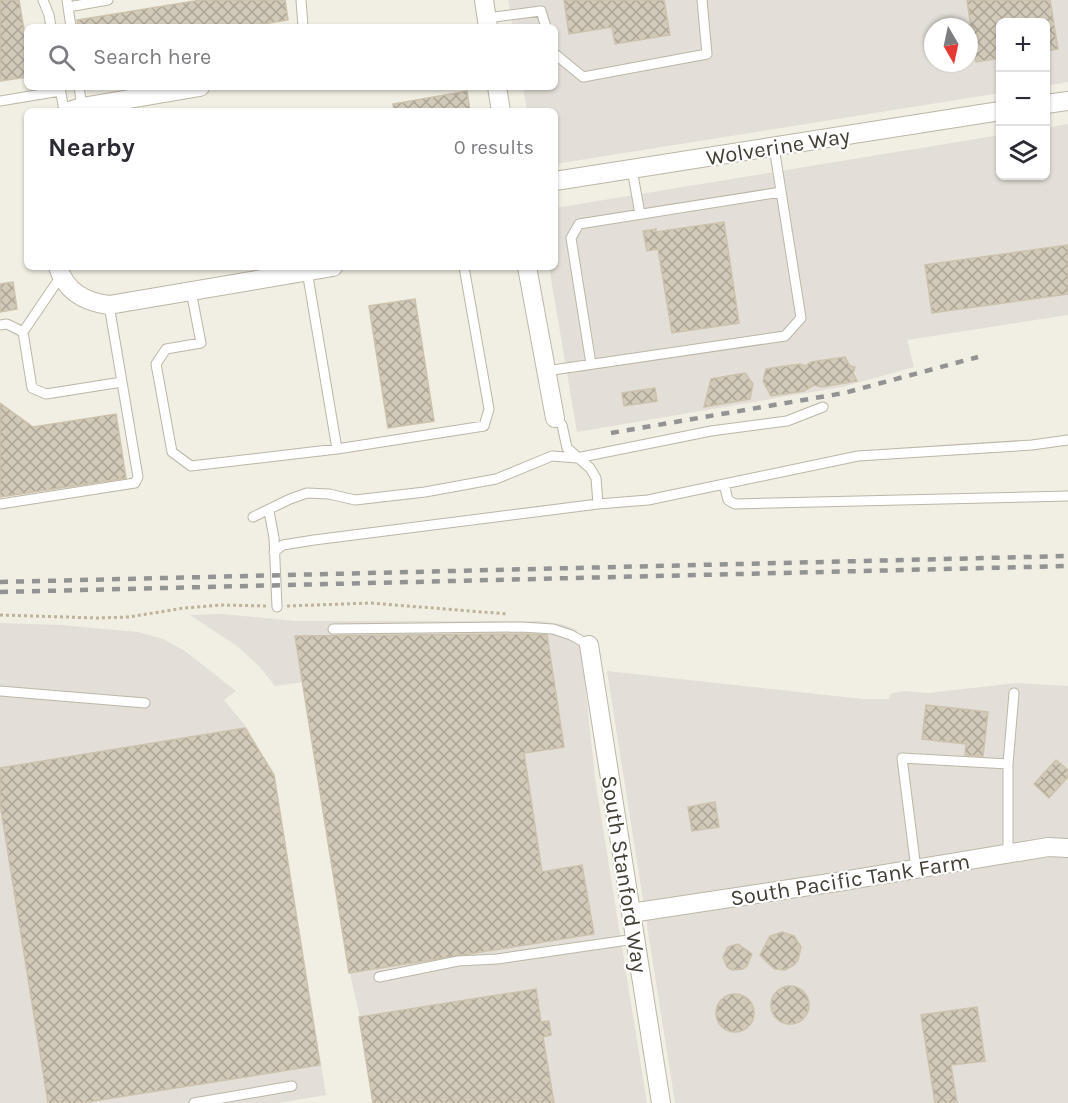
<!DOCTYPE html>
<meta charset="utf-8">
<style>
:root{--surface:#fff;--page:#f7f7f7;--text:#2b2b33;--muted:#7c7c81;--line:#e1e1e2}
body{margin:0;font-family:Karla,sans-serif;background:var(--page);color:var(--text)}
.controls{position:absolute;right:18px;top:18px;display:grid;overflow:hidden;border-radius:9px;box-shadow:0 2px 4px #0004}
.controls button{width:54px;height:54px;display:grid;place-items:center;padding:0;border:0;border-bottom:2px solid var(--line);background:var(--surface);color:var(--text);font:30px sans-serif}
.compass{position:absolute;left:924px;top:18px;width:54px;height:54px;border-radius:50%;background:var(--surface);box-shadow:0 2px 4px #0004;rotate:171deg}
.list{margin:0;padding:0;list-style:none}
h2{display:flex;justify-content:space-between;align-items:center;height:78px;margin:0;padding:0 24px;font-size:26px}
h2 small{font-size:20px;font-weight:400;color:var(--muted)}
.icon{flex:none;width:33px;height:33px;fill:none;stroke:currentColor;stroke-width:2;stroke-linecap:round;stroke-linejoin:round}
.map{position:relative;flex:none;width:1068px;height:1103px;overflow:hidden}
.search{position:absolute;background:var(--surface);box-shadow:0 2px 4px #0004;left:24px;top:24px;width:534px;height:66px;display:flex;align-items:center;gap:15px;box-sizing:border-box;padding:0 21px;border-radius:9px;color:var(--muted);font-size:22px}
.panel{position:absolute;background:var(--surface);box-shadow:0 2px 4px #0004;left:24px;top:108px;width:534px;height:162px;border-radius:9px}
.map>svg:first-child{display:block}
.industrial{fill:#e3dfd8;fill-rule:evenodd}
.building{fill:url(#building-cross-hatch);stroke:#ccc2ac;stroke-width:1.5}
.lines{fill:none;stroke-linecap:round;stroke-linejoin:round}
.service-casing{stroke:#bcb6a6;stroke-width:11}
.minor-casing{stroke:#bcb6a6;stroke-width:20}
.path{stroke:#bdb398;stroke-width:3;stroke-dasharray:3 3;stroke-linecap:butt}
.service{stroke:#fff;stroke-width:9}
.minor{stroke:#fff;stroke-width:18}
.rail{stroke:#939393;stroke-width:4.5;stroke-dasharray:8 8;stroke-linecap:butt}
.labels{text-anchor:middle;stroke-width:4.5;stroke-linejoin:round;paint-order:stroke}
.street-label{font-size:22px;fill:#423e34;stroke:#fff}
</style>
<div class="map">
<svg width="1068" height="1103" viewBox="0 0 1068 1103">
<defs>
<pattern id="building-cross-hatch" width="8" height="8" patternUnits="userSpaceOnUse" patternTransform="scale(1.5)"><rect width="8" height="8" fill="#d2cab9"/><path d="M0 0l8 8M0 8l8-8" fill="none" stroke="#aca597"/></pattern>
</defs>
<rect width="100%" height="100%" fill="#f1eee3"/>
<path class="industrial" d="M 508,0 L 1068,0 L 1068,82 L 1046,86 L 1046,22 L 1000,22 L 1000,93 L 555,164 L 555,111 L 527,111 L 523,87 L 555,87 L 555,27 L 513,27 ZM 933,27 L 969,27 L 969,63 L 933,63 Z
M 1068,124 L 1068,315 L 907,340 L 914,367 L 842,387 L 577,432 L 549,267 L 555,267 L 555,208 L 1000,135 L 1000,176 L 1046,176 L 1046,128 Z
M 221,614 L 296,621 L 542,621 L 565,625 L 577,630 L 581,646 L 595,778 L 647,1103 L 373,1103 L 360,1017 L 350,974 L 303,682 L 275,686 L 259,666 L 237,646 L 190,615 Z
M 0,623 L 61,625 L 138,632 L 163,639 L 185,651 L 236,691 L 224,700 L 247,728 L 275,776 L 326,1095 L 278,1103 L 0,1103 Z
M 607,671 L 863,699 L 889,699 L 890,694 L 903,691 L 928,693 L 1017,683 L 1068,686 L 1068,1103 L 675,1103 Z"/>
<path class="building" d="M 0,0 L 19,0 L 27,48 L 27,77 L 0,81 Z
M 201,0 L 285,0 L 288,20 L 244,27 L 78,27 L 77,20 Z
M 564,0 L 664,0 L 670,35 L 615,44 L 612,27 L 569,34 Z
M 967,0 L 1050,0 L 1058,49 L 1046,51 L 1046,22 L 1000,22 L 1000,58 L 976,62 Z
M 467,91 L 470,111 L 394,111 L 393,104 Z
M 724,222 L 739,323 L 672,333 L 658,249 L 647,251 L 643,231 L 656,229 L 656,232 Z
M 1068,245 L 1068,294 L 932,313 L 925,265 Z
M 13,282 L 17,309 L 0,312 L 0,284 Z
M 415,299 L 434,421 L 388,428 L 369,306 Z
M 845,357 L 850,366 L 855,367 L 853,373 L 857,381 L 822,387 L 814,385 L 804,391 L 771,396 L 763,381 L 766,369 L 800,364 L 805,366 L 811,362 Z
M 745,373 L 753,384 L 750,399 L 704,407 L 711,379 Z
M 655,388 L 657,401 L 624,406 L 622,393 Z
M 0,403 L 33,427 L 116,414 L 126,478 L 0,497 Z
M 524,634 L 547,635 L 564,747 L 524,753 L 542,872 L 582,865 L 594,934 L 349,973 L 295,636 Z
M 926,705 L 988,712 L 983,756 L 965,755 L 966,744 L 922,739 Z
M 245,728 L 274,775 L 320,1065 L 81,1103 L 48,1103 L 0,803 L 0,768 Z
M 1056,760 L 1068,770 L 1068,777 L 1049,798 L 1034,784 Z
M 715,802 L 719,827 L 692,831 L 688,807 Z
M 782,932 L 794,936 L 801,947 L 798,960 L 794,965 L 785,970 L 775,969 L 770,965 L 760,955 L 770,936 Z
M 738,944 L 752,954 L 747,966 L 743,969 L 732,970 L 727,967 L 723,957 L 728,947 Z
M771 1005a19 19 0 1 1 38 0a19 19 0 1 1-38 0Z
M 536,989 L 541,1022 L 549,1021 L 551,1035 L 543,1037 L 554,1103 L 373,1103 L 359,1017 Z
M716 1013a19 19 0 1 1 38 0a19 19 0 1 1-38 0Z
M 977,1007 L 985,1061 L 951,1065 L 957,1103 L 935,1103 L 921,1015 Z"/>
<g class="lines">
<defs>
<path id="service" d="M 43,0 L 49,15 L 51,27
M 67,0 L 71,27
M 301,0 L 303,27
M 68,7 L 108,0
M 487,18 L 541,11 L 546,27
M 555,54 L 583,77 L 707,54 L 702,0
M 60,87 L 64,111
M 79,87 L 82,107
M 0,101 L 60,91
M 632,169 L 640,214
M 307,271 L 337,449
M 191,291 L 201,343 L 166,349 L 156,364 L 172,452 L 191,466 L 337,449 L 484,426 L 489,409 L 464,267
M 0,325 L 7,324 L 23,332 L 32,388 L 46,394 L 122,382
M 23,332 L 61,276
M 591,364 L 571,238 L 579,224 L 781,192
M 546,371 L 785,336 L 801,318 L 774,147
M 555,418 L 562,425 L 567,448 L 590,468 L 596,478 L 598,504
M 724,484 L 728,500 L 735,504 L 1068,496
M 0,504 L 135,483 L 138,477 L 109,305
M 269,511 L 274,538 L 277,607
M 253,517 L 290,499 L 307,493 L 329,494 L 355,500 L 425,492 L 496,479 L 552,456 L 577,458 L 711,431 L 787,421 L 823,407
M 274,552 L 283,545 L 314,540 L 598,504 L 648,500 L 858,456 L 1032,445 L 1068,440
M 333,629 L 521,627 L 553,629 L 571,635 L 589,645
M 0,691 L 145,703
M 1008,764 L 1014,693
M 916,869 L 902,758 L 1008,764 L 1008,853
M 379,977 L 458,961 L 497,959 L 635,939
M 194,1103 L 292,1086"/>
<path id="minor" d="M 484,0 L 488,27
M 497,87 L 501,111
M 1046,104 L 1068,101
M 69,111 L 82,107 L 200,87
M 555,181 L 1000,111
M 58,267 C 66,292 85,302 109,305 L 333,267
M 527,267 L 555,418
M 589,645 L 661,1103
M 631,913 L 843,881 L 1048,847 L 1068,848"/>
</defs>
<use href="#service" class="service-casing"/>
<use href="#minor" class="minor-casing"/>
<path class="path" d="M 287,606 L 370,603 L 508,614
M 0,615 L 98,618 L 129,617 L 184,608 L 221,605 L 266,606"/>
<use href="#service" class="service"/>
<use href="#minor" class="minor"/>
<path class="rail" d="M 611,433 L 844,393 L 978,357
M 0,582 L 1068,556
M 0,592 L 1068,566"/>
</g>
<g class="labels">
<g class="street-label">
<text transform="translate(778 146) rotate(-9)" y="8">Wolverine Way</text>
<text transform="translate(625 874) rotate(81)" y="8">South Stanford Way</text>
<text transform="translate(850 879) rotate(-9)" y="8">South Pacific Tank Farm</text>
</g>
</g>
</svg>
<div class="controls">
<button>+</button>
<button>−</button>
<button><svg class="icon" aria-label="layers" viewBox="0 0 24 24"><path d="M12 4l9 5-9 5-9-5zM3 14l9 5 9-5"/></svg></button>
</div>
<svg class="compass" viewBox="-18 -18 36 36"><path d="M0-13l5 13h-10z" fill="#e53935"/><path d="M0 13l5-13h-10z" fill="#7c7c81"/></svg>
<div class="search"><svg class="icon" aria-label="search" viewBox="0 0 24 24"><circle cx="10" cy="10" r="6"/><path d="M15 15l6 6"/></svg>Search here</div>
<section class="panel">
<h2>Nearby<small>0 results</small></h2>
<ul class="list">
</ul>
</section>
</div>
